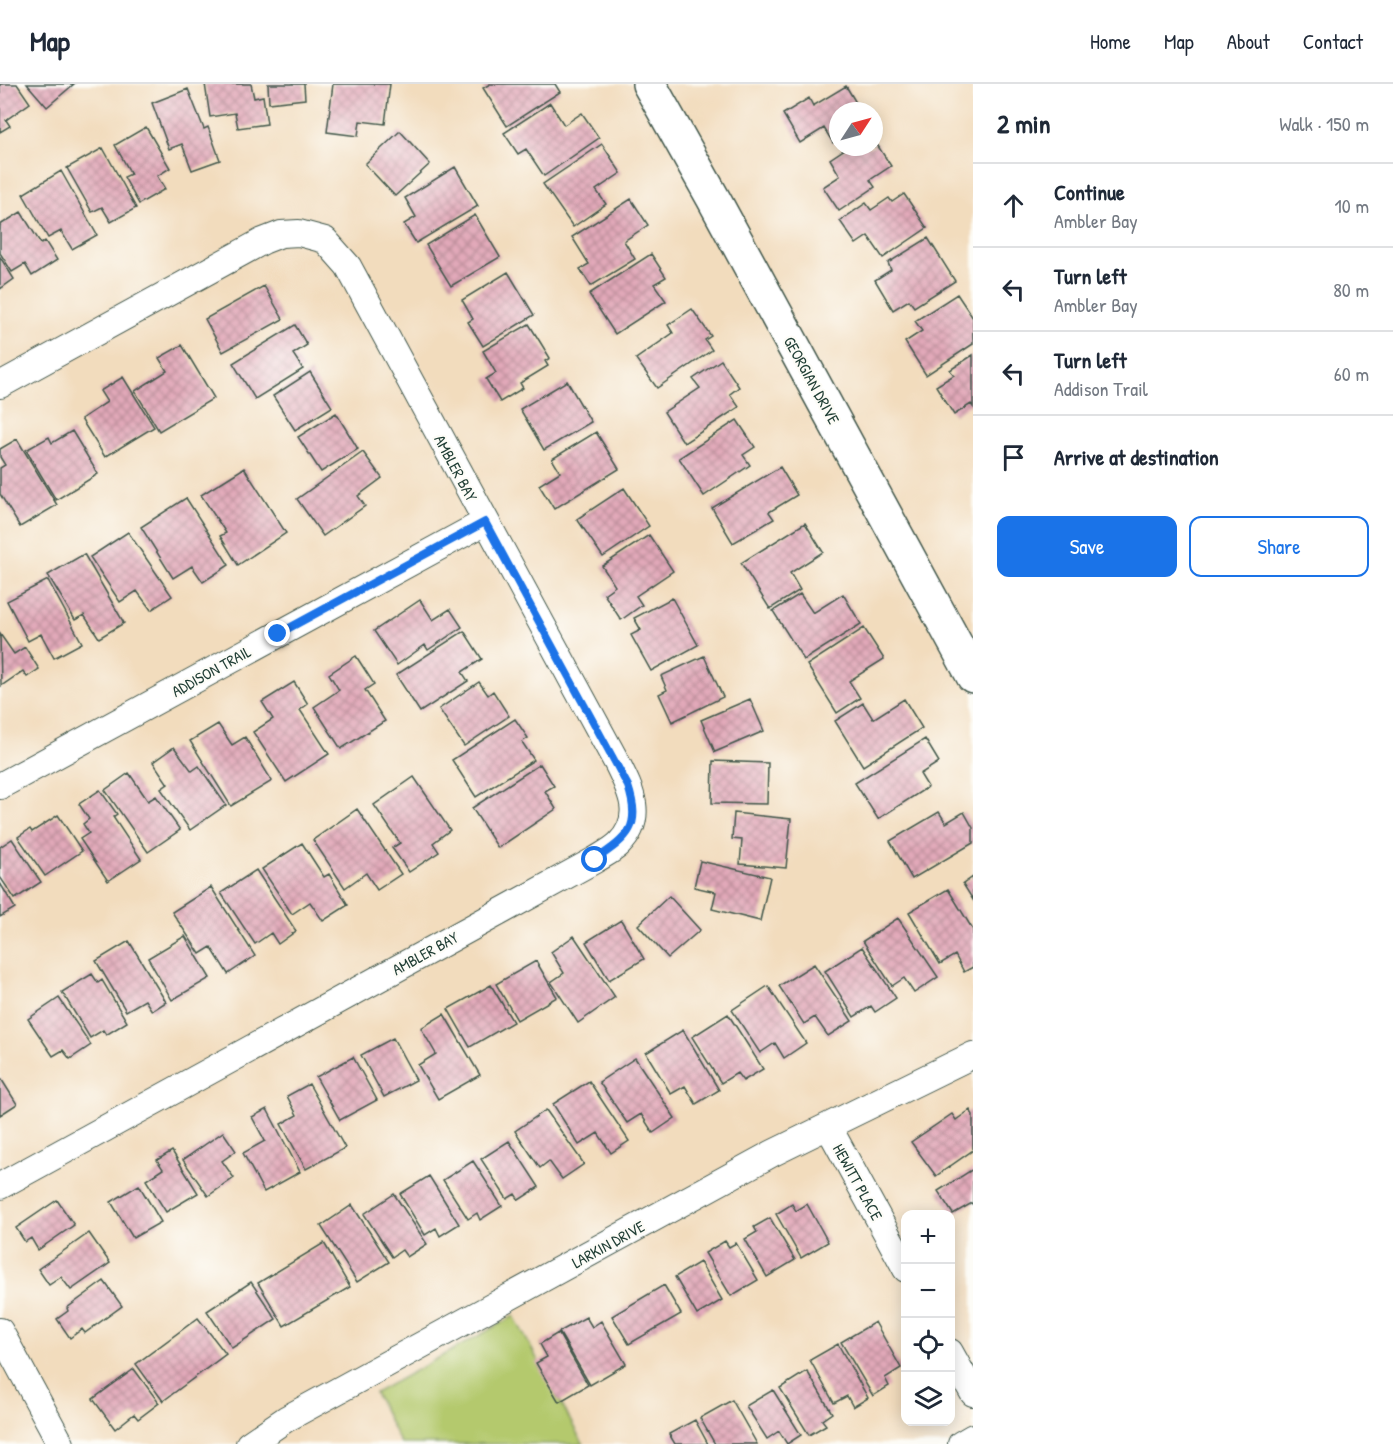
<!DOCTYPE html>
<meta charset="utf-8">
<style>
:root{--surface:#fff;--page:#f2f2f3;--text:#1f2937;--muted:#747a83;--line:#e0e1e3;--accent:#1a73e8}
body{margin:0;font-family:"Patrick Hand",sans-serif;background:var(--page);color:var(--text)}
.controls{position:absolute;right:18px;bottom:18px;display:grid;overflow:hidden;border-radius:12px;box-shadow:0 3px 15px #0003}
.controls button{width:54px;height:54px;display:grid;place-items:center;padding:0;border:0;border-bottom:2px solid var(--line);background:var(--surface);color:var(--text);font:30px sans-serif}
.compass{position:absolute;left:829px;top:18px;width:54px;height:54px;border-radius:50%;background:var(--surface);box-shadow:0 3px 15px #0003;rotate:54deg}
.stop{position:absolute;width:18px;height:18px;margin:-14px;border:4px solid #1a73e8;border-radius:50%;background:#fff}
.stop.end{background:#1a73e8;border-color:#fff;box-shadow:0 2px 6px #0008}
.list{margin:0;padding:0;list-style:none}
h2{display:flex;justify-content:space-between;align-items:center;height:78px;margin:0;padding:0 24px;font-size:26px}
h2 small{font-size:20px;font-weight:400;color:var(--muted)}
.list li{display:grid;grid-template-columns:39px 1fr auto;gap:18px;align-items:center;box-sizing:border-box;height:84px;padding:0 24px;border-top:2px solid var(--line)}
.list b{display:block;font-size:22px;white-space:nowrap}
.list p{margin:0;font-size:20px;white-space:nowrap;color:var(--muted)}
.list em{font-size:20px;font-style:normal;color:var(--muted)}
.actions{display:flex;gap:12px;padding:18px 24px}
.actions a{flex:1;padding:14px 0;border:2px solid var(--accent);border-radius:12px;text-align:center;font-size:21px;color:var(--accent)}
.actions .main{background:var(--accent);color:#fff}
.icon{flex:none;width:33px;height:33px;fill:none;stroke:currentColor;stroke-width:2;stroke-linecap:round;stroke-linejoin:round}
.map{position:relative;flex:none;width:973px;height:1360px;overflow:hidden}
header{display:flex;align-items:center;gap:36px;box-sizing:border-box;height:84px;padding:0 30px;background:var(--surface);border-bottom:2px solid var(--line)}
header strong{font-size:28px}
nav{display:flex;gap:33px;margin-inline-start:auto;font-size:21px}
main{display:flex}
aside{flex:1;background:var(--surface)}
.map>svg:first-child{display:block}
.green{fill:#b4c96d;stroke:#6a8350;stroke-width:1.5}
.building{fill:url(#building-cross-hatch)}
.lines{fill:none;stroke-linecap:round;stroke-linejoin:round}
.minor-casing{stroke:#3f5549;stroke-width:28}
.major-casing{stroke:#3f5549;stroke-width:36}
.minor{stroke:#fff;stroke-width:26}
.major{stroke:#fff;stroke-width:33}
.route{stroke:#1a73e8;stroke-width:8}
.labels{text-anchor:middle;stroke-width:4.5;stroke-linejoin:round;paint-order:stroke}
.street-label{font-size:16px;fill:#1f3d34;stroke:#fdfcf7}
</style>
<header>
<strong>Map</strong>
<nav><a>Home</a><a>Map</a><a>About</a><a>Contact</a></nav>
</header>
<main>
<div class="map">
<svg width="973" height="1360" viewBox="0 0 973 1360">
<defs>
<pattern id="building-cross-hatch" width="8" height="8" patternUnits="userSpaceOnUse" patternTransform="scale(1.5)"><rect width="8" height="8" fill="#e2a9b9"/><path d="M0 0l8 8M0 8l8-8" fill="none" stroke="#b78b97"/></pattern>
</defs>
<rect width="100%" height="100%" fill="#fdfcf7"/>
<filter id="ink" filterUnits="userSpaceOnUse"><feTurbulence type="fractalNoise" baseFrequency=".0167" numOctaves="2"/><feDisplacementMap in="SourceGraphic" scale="12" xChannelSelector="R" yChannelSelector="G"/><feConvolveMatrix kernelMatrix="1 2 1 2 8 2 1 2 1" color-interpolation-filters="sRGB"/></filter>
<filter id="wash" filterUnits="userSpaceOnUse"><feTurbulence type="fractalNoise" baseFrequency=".008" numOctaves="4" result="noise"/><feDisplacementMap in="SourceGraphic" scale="24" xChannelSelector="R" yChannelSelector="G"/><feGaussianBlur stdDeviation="1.35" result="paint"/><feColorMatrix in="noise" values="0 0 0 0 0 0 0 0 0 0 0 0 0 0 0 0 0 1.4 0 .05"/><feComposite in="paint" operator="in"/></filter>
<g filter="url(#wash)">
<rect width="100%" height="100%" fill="#f2dcbd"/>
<path class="green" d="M 514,1232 L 583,1360 L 401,1360 L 375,1309 Z"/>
<g id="blocks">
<path class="building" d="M 0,0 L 17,0 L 30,19 L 6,36 L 10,42 L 0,48 Z
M 27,0 L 74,0 L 47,23 Z
M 205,0 L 251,0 L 254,14 L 263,12 L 267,40 L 238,44 L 235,29 L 210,33 Z
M 268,0 L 304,0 L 305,15 L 269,19 Z
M 333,0 L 390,0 L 385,40 L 360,37 L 358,52 L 327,48 Z
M 490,0 L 555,0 L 560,8 L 507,42 L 483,4 Z
M 846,2 L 861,27 L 838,27 L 838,55 L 833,59 L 824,44 L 800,59 L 783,30 L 809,14 L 813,22 Z
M 188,5 L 204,45 L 208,43 L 220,76 L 192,86 L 182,60 L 169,65 L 152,19 Z
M 550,19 L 564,41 L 582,29 L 599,54 L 544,92 L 526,65 L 518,70 L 504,49 Z
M 146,43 L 170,84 L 157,92 L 165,105 L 139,120 L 124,93 L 131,90 L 115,61 Z
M 400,47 L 430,80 L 395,112 L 365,80 Z
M 874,56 L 891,82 L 870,96 L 875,103 L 839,127 L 823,103 L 840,92 L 830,75 L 848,63 L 874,63 Z
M 602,60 L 621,89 L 596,106 L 606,120 L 573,143 L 543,100 Z
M 103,64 L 136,124 L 111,138 L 102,123 L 92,128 L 67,84 Z
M 455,83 L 478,122 L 416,159 L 404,140 L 416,133 L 405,114 Z
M 61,87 L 97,151 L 72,165 L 61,147 L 48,154 L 23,110 Z
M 904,110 L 927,144 L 883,174 L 868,152 L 856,160 L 840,137 L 866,119 L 871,126 L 889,114 L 892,118 Z
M 631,115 L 648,141 L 624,157 L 635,175 L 591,202 L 580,185 L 589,180 L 572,153 Z
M 21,128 L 41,160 L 45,157 L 57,176 L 32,192 L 25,180 L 12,188 L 0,169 L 0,141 Z
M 475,131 L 500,173 L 451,202 L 426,161 Z
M 928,154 L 955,197 L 914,223 L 909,216 L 893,226 L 875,196 L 891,186 L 888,179 Z
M 651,170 L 666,193 L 654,200 L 666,217 L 615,250 L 589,210 Z
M 0,173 L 14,195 L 0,205 Z
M 508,188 L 534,231 L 483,262 L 468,238 L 473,235 L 462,216 Z
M 264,202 L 283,235 L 223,268 L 205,235 Z
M 957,210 L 973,234 L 973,260 L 926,291 L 905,258 L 922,247 L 915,237 Z
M 692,225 L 711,252 L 705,256 L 712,266 L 657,304 L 636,275 L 673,249 L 668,241 Z
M 529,240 L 550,274 L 545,277 L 548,282 L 520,299 L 523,304 L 500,318 L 486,295 L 496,289 L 483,267 Z
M 295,241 L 307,261 L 293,270 L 303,285 L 255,315 L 233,279 Z
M 182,261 L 214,314 L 159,347 L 135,307 L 167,287 L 159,274 Z
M 973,271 L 973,323 L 971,320 L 954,331 L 936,302 L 954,291 L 950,286 Z
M 721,276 L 739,303 L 730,310 L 739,323 L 684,359 L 664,328 L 700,304 L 693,295 Z
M 310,288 L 332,323 L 295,346 L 273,312 Z
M 123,293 L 154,343 L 105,373 L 81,335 L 107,318 L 100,307 Z
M 567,297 L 591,338 L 544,366 L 520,325 Z
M 336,329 L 358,365 L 321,388 L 298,353 Z
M 737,336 L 755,363 L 743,371 L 750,381 L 704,412 L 679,374 Z
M 72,347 L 98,390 L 56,416 L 26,366 L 49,353 L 52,359 Z
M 596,348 L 619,385 L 554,425 L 539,401 L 560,388 L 552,375 Z
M 17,355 L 57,421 L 20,443 L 0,410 L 0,384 L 5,381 L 0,373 L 0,365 Z
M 363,368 L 382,394 L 358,412 L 365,422 L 323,452 L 297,415 Z
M 780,383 L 797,411 L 769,428 L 774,435 L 733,459 L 712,424 Z
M 244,384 L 286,449 L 238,481 L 220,452 L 226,449 L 201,411 Z
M 624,404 L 649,442 L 603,473 L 577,435 Z
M 186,414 L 229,481 L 203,498 L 192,482 L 173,494 L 141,443 Z
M 805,439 L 823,468 L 790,489 L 800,506 L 770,525 L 741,479 Z
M 128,448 L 172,512 L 151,526 L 137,507 L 120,518 L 90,473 Z
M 649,451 L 673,487 L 636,512 L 642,521 L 621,536 L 604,510 L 615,502 L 602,482 Z
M 84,470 L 124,539 L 99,554 L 84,531 L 75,536 L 48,491 Z
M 48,496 L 82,559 L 54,574 L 41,550 L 28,557 L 7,517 Z
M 800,510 L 813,529 L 843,510 L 861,540 L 804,576 L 773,527 Z
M 672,514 L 698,561 L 651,587 L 631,551 L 641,546 L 634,534 Z
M 420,516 L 433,536 L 450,525 L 462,543 L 428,566 L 425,561 L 397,581 L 374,547 Z
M 864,544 L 884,575 L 849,597 L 860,614 L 837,629 L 807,581 Z
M 464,547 L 482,575 L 462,588 L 468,597 L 420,628 L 396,591 Z
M 0,550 L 14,570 L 25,563 L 39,585 L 27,593 L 23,587 L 1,602 Z
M 356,572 L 374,600 L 365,606 L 385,637 L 341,665 L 314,623 L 339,606 L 329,590 Z
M 704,572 L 723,613 L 672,638 L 659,610 L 667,606 L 661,592 Z
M 294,598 L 308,620 L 300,626 L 329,670 L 286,698 L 253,648 L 273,635 L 262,618 Z
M 479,598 L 488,611 L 493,607 L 509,632 L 464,662 L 439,625 Z
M 750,615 L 764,647 L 715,668 L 701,636 Z
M 904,615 L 922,644 L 863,682 L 835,637 L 863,619 L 873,635 Z
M 515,635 L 528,654 L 522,658 L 534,676 L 476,713 L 452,676 Z
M 218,640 L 232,661 L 245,653 L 272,697 L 231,722 L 190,657 Z
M 925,655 L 939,678 L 920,690 L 928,703 L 878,735 L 855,699 Z
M 174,663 L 192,687 L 199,682 L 226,721 L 190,746 L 161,705 L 168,700 L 153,678 Z
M 713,677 L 768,679 L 767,720 L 712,719 Z
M 540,680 L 554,702 L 545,707 L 556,725 L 498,764 L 472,724 Z
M 129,689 L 148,717 L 156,712 L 180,746 L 148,768 L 105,706 Z
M 414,693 L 450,746 L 433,759 L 439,768 L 409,788 L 392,764 L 400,759 L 374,721 Z
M 100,706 L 117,730 L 113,733 L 141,775 L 108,797 L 80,755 L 89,749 L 83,740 L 89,735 L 79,720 Z
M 357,725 L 401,790 L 377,806 L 366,789 L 345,804 L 313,756 Z
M 939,728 L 946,739 L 964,728 L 973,744 L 973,759 L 912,795 L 890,757 Z
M 734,729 L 791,735 L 786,784 L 740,780 L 742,756 L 732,755 Z
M 58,731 L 82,767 L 45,792 L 18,753 L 30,745 L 32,748 Z
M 12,755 L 41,798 L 15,815 L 0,793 L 0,763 Z
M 302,759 L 324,793 L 329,790 L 348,821 L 323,837 L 310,818 L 292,830 L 262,785 Z
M 700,777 L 770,793 L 760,837 L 712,825 L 716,808 L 694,803 Z
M 256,786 L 296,847 L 278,860 L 271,849 L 255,860 L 221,809 Z
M 973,793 L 973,816 L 963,800 Z
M 0,799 L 15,824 L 0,833 Z
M 211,803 L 255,872 L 228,890 L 211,863 L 200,870 L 172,828 Z
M 948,805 L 973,846 L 973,883 L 964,888 L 955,871 L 940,880 L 909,828 Z
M 669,812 L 700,846 L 668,874 L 638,841 Z
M 898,834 L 938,893 L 914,909 L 904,894 L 892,902 L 863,857 Z
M 621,836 L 644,875 L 609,896 L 586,858 Z
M 185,852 L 210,894 L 172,916 L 148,874 Z
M 574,852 L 615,913 L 578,939 L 551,898 L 564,889 L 551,868 Z
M 129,857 L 166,918 L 152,927 L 145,916 L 126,927 L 96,877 Z
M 862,863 L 896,914 L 875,928 L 871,922 L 854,933 L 825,887 Z
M 536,877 L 557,913 L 517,936 L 496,900 Z
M 814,880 L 852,937 L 828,952 L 815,933 L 804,940 L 779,902 Z
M 92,890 L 98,899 L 102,896 L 127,938 L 106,951 L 103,946 L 90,954 L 62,908 Z
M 491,901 L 513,938 L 470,963 L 448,925 Z
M 768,902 L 806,959 L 784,974 L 775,959 L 760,969 L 732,926 Z
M 59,914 L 91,961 L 70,975 L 63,966 L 53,972 L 28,935 Z
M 444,930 L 480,991 L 438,1015 L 418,981 L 436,970 L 421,944 Z
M 728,930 L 763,985 L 743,997 L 737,989 L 721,999 L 692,953 Z
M 683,946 L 719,1006 L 696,1020 L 685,1002 L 671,1010 L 646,969 Z
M 393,954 L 416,996 L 384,1013 L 361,971 Z
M 353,973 L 377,1016 L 340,1036 L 316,993 Z
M 635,974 L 675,1034 L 653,1049 L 641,1030 L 627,1039 L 599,998 Z
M 0,993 L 17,1020 L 0,1031 Z
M 589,997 L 629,1057 L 611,1069 L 598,1049 L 579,1061 L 553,1020 Z
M 309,1000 L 345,1064 L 306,1085 L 281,1040 L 297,1031 L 287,1012 Z
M 267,1025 L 300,1088 L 264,1108 L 243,1069 L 265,1057 L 252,1033 Z
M 546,1026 L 584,1080 L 562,1095 L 549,1077 L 540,1084 L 515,1047 Z
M 970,1026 L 973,1031 L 973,1066 L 936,1092 L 911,1058 L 952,1030 L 956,1036 Z
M 223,1048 L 236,1067 L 222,1077 L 234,1094 L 208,1112 L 183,1076 Z
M 509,1057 L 539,1103 L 519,1116 L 515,1110 L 507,1115 L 481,1075 Z
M 172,1067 L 198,1109 L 166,1128 L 146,1096 L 163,1085 L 157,1076 Z
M 473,1077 L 502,1122 L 480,1136 L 477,1129 L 468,1135 L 443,1096 Z
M 973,1085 L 973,1121 L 972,1119 L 953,1130 L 938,1107 Z
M 429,1092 L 459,1140 L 440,1152 L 436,1144 L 425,1151 L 400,1110 Z
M 139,1101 L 161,1138 L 133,1154 L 111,1118 Z
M 394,1110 L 427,1160 L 407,1173 L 402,1166 L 392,1173 L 364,1130 Z
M 57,1116 L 74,1141 L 38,1166 L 31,1154 L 25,1158 L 16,1144 Z
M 792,1120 L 796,1127 L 807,1120 L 828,1158 L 801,1174 L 776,1130 Z
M 352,1121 L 389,1178 L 357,1198 L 321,1142 Z
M 770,1134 L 795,1176 L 767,1193 L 745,1155 L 757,1148 L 754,1143 Z
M 89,1149 L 110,1179 L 71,1206 L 61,1193 L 49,1201 L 38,1185 Z
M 725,1157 L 729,1163 L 736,1159 L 758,1196 L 731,1212 L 705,1169 Z
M 324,1159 L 350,1203 L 284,1242 L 258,1199 Z
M 700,1178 L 722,1216 L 697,1231 L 675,1193 Z
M 104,1197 L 122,1222 L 85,1249 L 82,1245 L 70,1254 L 57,1235 L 68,1227 L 67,1224 Z
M 251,1198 L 276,1235 L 232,1264 L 207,1227 Z
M 664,1201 L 681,1230 L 629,1260 L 612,1232 Z
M 586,1233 L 592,1243 L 601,1237 L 626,1280 L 590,1301 L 559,1248 Z
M 198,1234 L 226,1270 L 163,1317 L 136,1280 Z
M 875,1238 L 901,1284 L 885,1294 L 889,1302 L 873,1312 L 841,1258 Z
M 558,1249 L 588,1301 L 559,1318 L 536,1279 L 547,1273 L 540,1260 Z
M 838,1260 L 868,1314 L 853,1323 L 847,1312 L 834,1319 L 810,1276 Z
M 134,1285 L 159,1319 L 138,1335 L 134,1330 L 115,1345 L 93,1315 Z
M 807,1287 L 832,1329 L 822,1336 L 826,1341 L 809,1351 L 780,1304 Z
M 773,1306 L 801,1351 L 787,1360 L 779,1347 L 767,1355 L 746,1322 Z
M 732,1316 L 757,1360 L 715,1360 L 700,1334 Z
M 695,1336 L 708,1360 L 675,1360 L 669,1350 Z"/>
</g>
</g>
<g filter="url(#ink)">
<use href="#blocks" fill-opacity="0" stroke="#3f5549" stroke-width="1.5"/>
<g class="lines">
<defs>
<path id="minor" d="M 0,301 L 263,157 L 281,150 L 299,149 L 325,156 L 348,182 L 616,677 C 630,705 646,733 619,760 C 613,766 603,771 595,776 L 0,1102
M 0,702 L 485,438
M 828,1042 L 906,1185
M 0,1247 L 61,1360
M 950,1268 L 973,1309
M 249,1360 L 286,1335 L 773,1069 L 973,971
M 961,1360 L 973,1353"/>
<path id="major" d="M 649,0 L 713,114 L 973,592"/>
</defs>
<use href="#minor" class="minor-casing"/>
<use href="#major" class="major-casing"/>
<use href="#minor" class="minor"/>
<use href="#major" class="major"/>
</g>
</g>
<g class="lines" filter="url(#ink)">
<path class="route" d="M 278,550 L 485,438 L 628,702 C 642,744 628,753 595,776"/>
</g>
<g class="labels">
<g class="street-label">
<text transform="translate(812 296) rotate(61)" y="6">GEORGIAN DRIVE</text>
<text transform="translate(456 384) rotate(62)" y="6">AMBLER BAY</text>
<text transform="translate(211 587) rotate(-29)" y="6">ADDISON TRAIL</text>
<text transform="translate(425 869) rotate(-29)" y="6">AMBLER BAY</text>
<text transform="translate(858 1098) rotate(61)" y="6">HEWITT PLACE</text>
<text transform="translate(608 1160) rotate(-29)" y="6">LARKIN DRIVE</text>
</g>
</g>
</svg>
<div class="controls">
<button>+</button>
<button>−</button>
<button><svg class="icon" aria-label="locate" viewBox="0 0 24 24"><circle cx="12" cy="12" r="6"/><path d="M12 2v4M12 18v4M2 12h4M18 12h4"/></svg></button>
<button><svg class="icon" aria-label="layers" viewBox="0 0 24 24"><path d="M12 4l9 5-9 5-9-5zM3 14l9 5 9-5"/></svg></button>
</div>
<svg class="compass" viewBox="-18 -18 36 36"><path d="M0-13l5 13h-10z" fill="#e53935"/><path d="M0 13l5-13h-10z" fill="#747a83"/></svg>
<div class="stop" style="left:595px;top:776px"></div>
<div class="stop end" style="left:278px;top:550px"></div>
</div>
<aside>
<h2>2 min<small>Walk · 150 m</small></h2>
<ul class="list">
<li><svg class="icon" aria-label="ahead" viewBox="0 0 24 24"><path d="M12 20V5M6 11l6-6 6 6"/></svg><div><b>Continue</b><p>Ambler Bay</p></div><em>10 m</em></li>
<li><svg class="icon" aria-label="left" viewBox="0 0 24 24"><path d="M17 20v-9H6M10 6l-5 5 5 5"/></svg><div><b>Turn left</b><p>Ambler Bay</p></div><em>80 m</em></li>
<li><svg class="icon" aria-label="left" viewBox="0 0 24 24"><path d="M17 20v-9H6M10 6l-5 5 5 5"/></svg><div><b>Turn left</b><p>Addison Trail</p></div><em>60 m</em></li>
<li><svg class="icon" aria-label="arrive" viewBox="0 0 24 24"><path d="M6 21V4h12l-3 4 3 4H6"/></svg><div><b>Arrive at destination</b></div></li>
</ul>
<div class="actions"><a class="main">Save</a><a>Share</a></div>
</aside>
</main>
